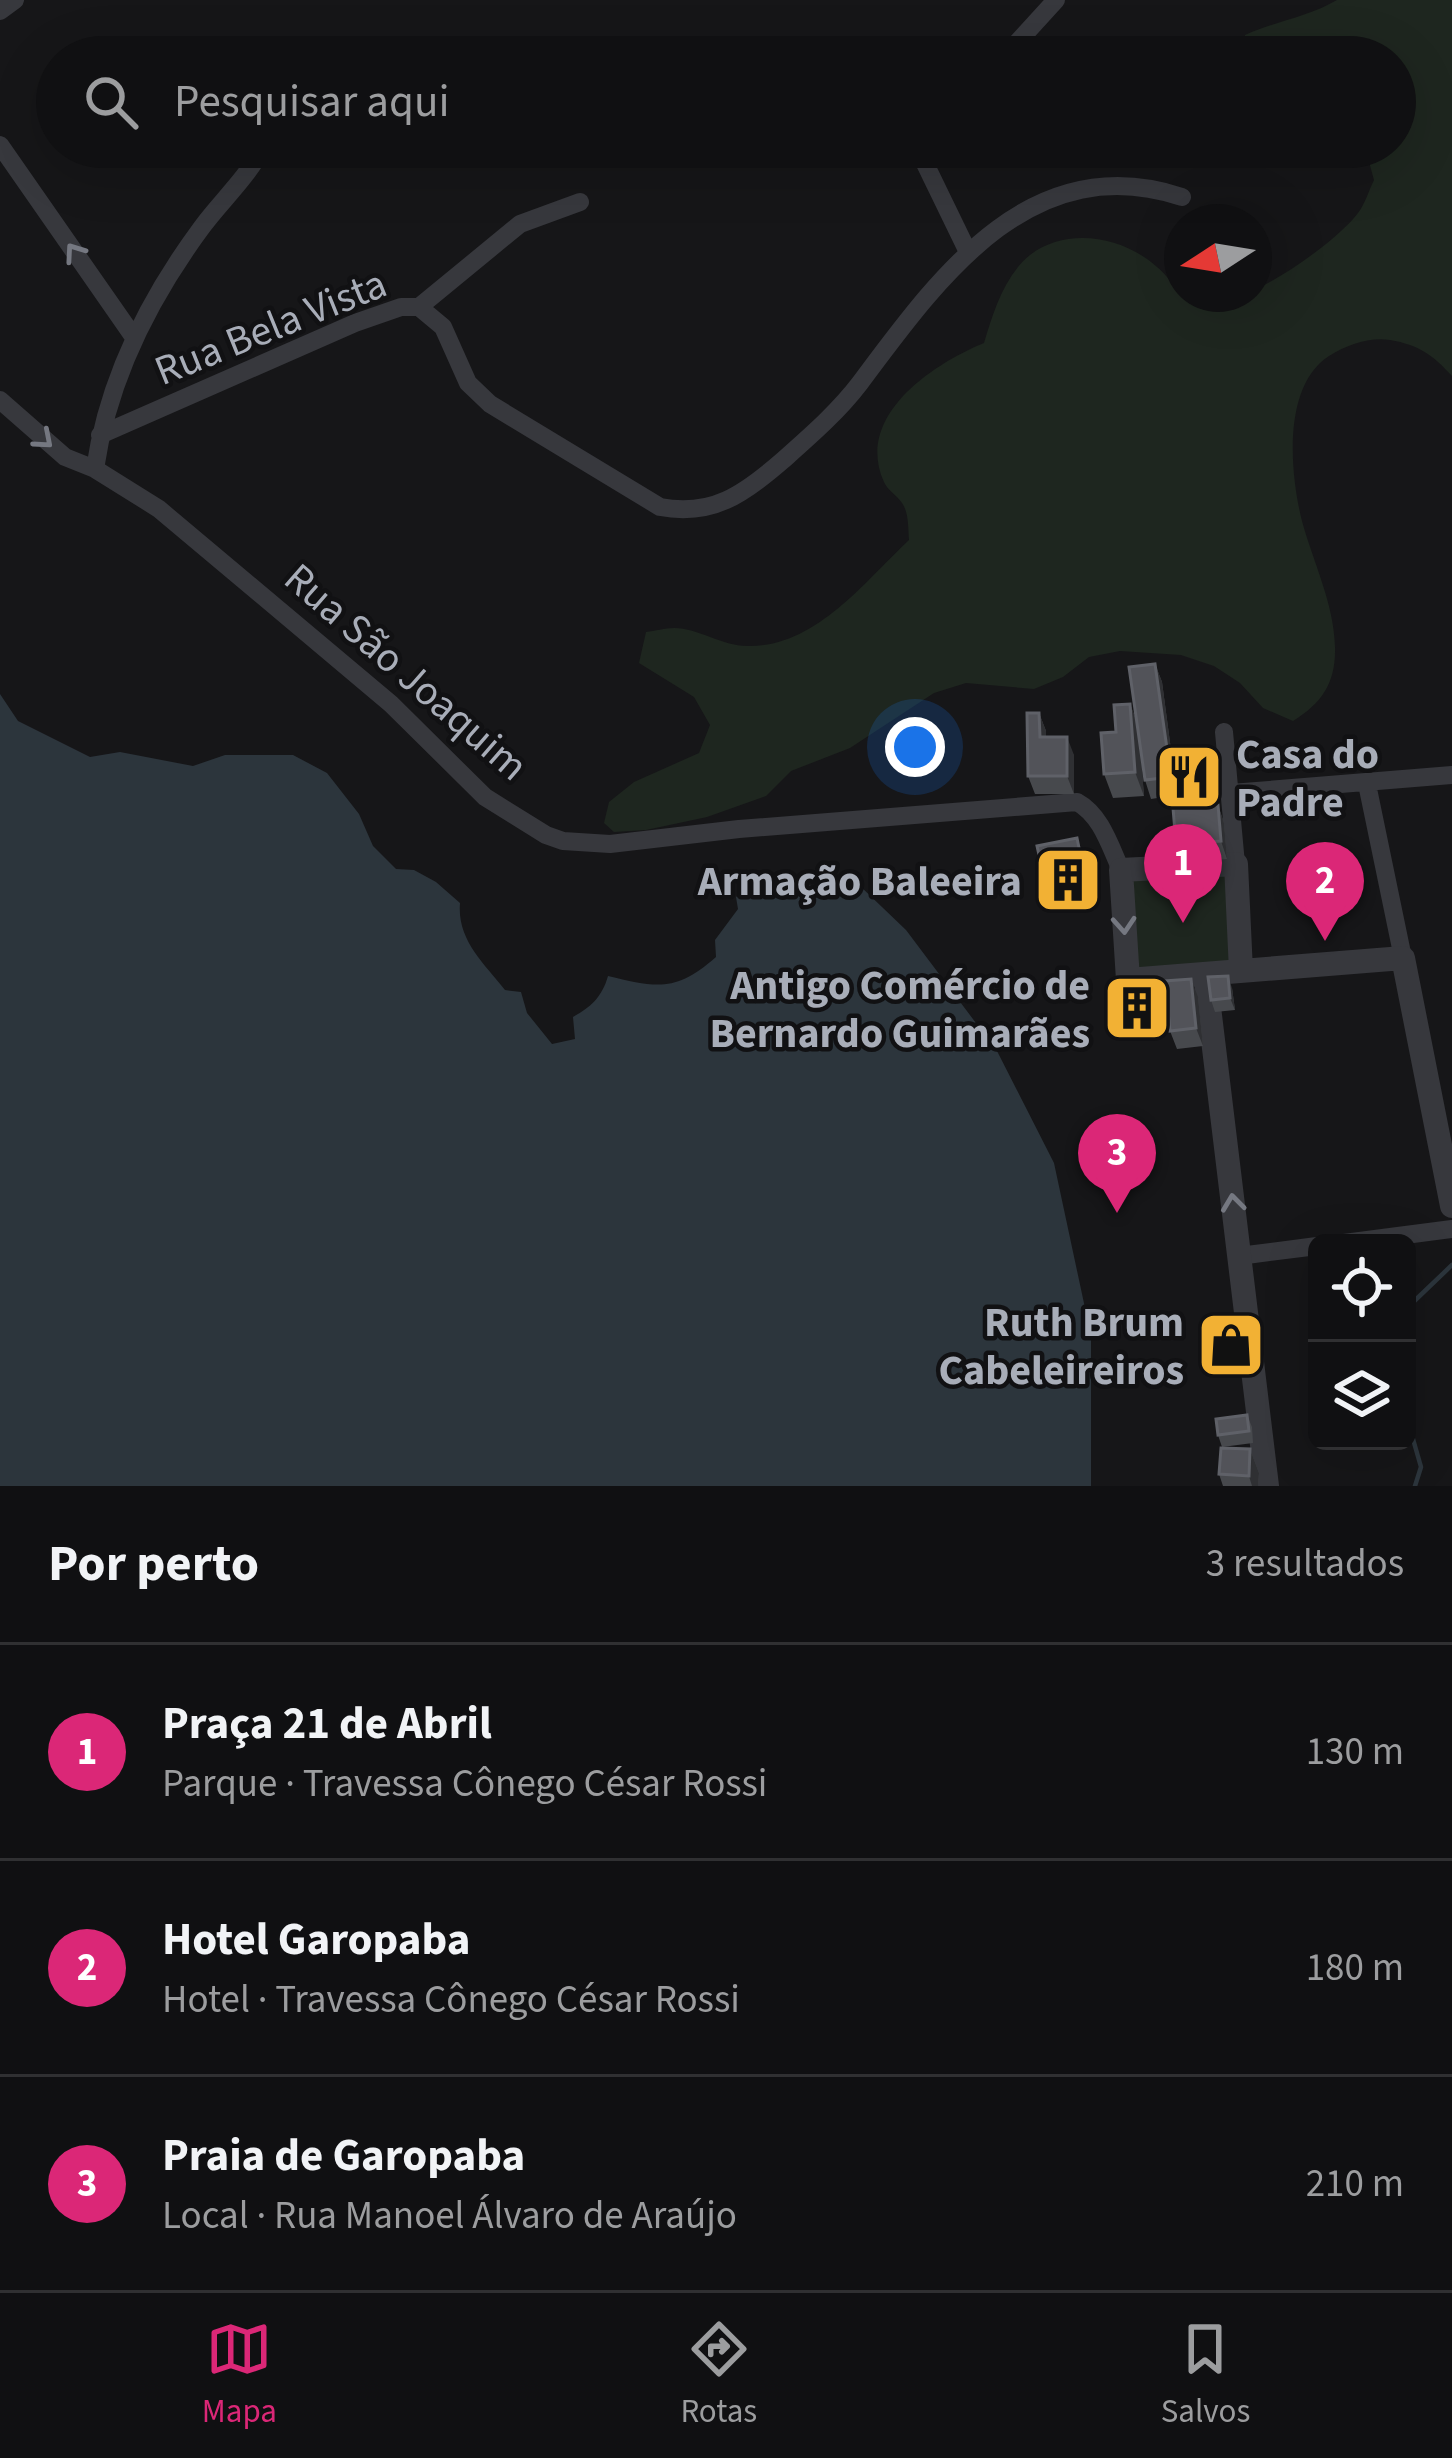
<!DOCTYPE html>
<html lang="pt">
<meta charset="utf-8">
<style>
:root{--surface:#101012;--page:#1e1e20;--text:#f1f3f6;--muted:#9c9d9f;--line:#303032;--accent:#db2777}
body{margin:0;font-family:"Source Sans 3",sans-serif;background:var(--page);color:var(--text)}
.controls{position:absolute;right:36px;bottom:36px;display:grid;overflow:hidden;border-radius:18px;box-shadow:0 12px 48px #0002}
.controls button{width:108px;height:108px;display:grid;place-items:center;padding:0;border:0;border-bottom:3px solid var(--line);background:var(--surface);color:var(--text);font:60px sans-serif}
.compass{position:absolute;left:1164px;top:204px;width:108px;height:108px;border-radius:50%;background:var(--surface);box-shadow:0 12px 48px #0002;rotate:258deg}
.you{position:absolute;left:915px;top:747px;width:42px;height:42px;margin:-30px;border:9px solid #fff;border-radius:50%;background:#1a73e8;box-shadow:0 0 0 18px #1a73e833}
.badge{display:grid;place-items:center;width:78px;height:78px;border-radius:50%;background:var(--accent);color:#fff;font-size:39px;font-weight:700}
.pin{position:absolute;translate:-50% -99px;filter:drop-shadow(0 3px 6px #0008)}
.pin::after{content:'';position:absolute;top:63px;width:42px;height:36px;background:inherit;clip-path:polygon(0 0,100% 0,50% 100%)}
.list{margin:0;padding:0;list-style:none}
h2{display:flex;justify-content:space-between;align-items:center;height:156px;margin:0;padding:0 48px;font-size:51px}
h2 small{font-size:39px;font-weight:400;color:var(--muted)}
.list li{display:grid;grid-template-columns:78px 1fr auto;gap:36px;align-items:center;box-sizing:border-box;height:216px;padding:0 48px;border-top:3px solid var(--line)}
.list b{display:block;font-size:45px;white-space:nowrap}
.list p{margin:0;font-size:39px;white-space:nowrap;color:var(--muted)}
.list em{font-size:39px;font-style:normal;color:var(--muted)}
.icon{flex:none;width:66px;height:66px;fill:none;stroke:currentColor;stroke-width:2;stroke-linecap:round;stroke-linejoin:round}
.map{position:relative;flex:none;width:1452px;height:1486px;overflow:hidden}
.search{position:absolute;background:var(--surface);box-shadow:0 12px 48px #0002;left:36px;right:36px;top:36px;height:132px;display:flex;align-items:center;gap:30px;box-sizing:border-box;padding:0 42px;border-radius:66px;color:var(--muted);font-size:45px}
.sheet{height:804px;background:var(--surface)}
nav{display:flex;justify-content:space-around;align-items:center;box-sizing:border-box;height:168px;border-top:3px solid var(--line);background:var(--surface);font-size:33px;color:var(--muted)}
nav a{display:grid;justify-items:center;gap:6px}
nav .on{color:var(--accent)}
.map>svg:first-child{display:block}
.green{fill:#1e261f}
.water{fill:#2c353c}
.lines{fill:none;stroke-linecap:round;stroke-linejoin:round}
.stream{stroke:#2c353c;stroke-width:4.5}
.minor{stroke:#37383d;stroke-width:18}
.tertiary{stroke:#37383d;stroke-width:24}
.wall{fill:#47494d}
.shaded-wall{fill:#2f3033}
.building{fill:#525359;stroke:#5f6168;stroke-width:3}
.oneway{stroke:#757881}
.labels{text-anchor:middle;stroke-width:9;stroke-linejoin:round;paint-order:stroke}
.street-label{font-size:42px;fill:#a8adb8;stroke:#111113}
.poi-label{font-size:42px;font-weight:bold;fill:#a8adb8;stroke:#111113;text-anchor:end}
</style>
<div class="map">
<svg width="1452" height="1486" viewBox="0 0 1452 1486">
<rect width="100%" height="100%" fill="#161618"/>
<path class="green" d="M 1337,0 L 1452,0 L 1452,376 C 1433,355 1419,345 1390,340 C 1369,337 1347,345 1329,356 C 1282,386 1290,474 1302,521 C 1313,562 1334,603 1335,647 C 1336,683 1322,703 1293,721 L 1263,708 L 1240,683 L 1214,666 L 1181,655 L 1120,651 L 1089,657 L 1063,677 L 1034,689 L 966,683 L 934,693 L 850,748 L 791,771 L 766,796 L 707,817 L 646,830 L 614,832 L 604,823 L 609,802 L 634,782 L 699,753 L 710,725 L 694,697 L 639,663 L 646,632 C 655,631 665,628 674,628 C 698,628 722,646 747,646 C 815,648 864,582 909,540 C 908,528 909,513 902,503 C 897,495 887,490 884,482 C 854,416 933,364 984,343 C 993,313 1004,276 1030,255 C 1068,226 1124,237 1157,267 C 1175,282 1179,301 1206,304 C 1243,308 1335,244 1358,213 C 1365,204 1369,190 1374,180 L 1365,147 L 1395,147 L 1395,57 L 1243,57 L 1245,35 C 1276,21 1308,17 1337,0 Z
M 1229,873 L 1234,967 L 1138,972 L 1131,878 Z"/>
<path class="water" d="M 0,694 L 18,721 L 90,757 L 120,752 L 193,766 L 225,755 L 293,755 L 327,773 L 359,814 L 373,846 L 396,869 L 414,870 L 436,882 L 460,903 C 457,940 483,962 505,990 L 521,992 L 527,1013 L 552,1044 L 575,1039 L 573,1017 C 591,1007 602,997 608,976 C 658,988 676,992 716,957 L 715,940 L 738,909 L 736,897 L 753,886 L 859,885 L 906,930 L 997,1051 L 1054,1163 L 1091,1336 L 1091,1486 L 0,1486 Z"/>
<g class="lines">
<path class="stream" d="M 1407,1308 L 1452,1265
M 1407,1418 L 1421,1467 L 1415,1486"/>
<path class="minor" d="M 0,11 L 15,0
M 1004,57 L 1056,0
M 0,145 L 133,336
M 731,147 C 781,154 828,159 878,147
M 917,147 L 967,250
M 419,307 L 520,224 L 580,202
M 0,400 L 65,457 L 95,469 L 159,509 L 391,704 L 485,797 L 546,835 L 563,841 L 610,844 L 739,829 L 1077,802 C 1101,815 1110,846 1121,870
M 100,435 L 355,323 L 401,307 L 419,307 L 443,327 L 468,383 L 490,404 L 660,507 C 712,517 744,494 782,461 C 809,437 838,412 860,383 C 939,277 1031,147 1182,197
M 95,469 C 108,379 148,300 202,227 C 222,200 247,178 263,147
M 1224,732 L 1236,864
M 1367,784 L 1403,958
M 1231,793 L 1452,775
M 1344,1243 L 1452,1229
M 1239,1256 L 1317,1246"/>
<path class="tertiary" d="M 1241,971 L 1236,864 L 1121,870 L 1128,980 L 1403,958 L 1452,1206
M 1205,974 L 1267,1486"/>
</g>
<path class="wall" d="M 1155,664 L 1162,682 L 1177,795 L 1151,799 L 1145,780 L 1140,748 L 1144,796 L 1113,798 L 1104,774 L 1116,732 L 1130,704 L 1137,722 Z
M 1039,713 L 1046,731 L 1046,737 L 1074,755 L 1074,794 L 1035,794 L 1028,776 Z
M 1196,760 L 1200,792 L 1181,794 L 1177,782 Z
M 1218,805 L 1224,823 L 1227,859 L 1183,863 L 1176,844 Z
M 1084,856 L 1092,897 L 1052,905 L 1046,887 Z
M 1144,983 L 1157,1016 L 1128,1027 L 1115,994 Z
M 1232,988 L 1235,1010 L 1215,1012 L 1211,1000 Z
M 1198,997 L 1203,1046 L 1177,1049 L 1170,1031 Z
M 1241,1336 L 1243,1351 L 1220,1354 L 1215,1342 Z
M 1247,1415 L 1252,1427 L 1253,1443 L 1222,1447 L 1218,1435 Z
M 1250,1449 L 1259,1473 L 1258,1486 L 1223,1486 L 1219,1474 Z"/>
<path class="shaded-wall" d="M 1155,664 L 1162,682 L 1177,795 L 1171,777 Z
M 1130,704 L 1139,728 L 1144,796 L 1135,772 Z
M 1039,713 L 1046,731 L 1046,755 L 1040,737 Z
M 1067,737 L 1074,755 L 1074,794 L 1067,776 Z
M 1192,748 L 1196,760 L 1200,792 L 1196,780 Z
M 1218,805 L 1224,823 L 1227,859 L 1221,841 Z
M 1077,838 L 1084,856 L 1092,897 L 1085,878 Z
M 1228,976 L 1232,988 L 1235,1010 L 1230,998 Z
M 1191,979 L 1198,997 L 1203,1046 L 1196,1028 Z
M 1250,1449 L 1259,1473 L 1258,1486 L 1252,1486 L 1249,1476 Z"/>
<path class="building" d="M 1155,664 L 1171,777 L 1145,780 L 1129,667 Z
M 1130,704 L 1135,772 L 1104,774 L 1101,733 L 1116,732 L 1114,705 Z
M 1027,713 L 1039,713 L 1040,737 L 1067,737 L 1067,776 L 1028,776 Z
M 1192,748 L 1196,780 L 1177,782 L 1173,750 Z
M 1218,805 L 1221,841 L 1176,844 L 1173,808 Z
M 1077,838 L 1085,878 L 1046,887 L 1037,846 Z
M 1228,976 L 1230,998 L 1211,1000 L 1208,977 Z
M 1191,979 L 1196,1028 L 1170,1031 L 1165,981 Z
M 1144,983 L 1155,1010 L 1126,1021 L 1115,994 Z
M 1237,1324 L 1239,1339 L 1215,1342 L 1213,1327 Z
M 1247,1415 L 1249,1431 L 1218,1435 L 1216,1419 Z
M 1221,1448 L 1250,1449 L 1249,1476 L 1219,1474 Z"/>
<defs><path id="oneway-chevron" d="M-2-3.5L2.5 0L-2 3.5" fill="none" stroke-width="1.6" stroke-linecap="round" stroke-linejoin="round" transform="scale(3)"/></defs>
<g class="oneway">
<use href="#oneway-chevron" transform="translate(74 252) rotate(-125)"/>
<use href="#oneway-chevron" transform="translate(44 440) rotate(41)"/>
<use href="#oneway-chevron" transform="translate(1124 925) rotate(86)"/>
<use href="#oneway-chevron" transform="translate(1233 1203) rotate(-97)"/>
</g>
<defs>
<symbol id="restaurant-square" viewBox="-11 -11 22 22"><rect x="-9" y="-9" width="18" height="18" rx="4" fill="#f2b134" stroke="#111113"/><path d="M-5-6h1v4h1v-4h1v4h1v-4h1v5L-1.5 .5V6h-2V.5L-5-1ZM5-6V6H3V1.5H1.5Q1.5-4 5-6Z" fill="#111"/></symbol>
<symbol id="building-square" viewBox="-11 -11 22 22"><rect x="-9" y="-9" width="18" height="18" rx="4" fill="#f2b134" stroke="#111113"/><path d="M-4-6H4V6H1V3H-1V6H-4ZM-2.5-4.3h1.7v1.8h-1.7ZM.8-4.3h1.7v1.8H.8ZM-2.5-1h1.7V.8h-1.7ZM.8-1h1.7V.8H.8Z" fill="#111"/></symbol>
<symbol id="shop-square" viewBox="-11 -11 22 22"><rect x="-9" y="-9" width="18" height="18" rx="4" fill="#f2b134" stroke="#111113"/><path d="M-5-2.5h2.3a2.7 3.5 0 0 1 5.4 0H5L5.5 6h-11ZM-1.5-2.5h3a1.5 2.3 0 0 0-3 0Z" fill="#111"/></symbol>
</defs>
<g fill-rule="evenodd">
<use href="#restaurant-square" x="1151" y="739" width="76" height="76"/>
<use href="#building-square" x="1030" y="842" width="76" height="76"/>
<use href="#building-square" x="1099" y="970" width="76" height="76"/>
<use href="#shop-square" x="1193" y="1307" width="76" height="76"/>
</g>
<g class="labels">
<g class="street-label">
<text transform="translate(270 326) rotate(-22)" y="15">Rua Bela Vista</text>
<text transform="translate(407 671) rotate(41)" y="15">Rua São Joaquim</text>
</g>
<g class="poi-label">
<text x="1236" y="768" text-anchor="start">Casa do<tspan x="1236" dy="48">Padre</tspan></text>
<text x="1022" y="895">Armação Baleeira</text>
<text x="1090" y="999">Antigo Comércio de<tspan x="1090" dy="48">Bernardo Guimarães</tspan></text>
<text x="1184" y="1336">Ruth Brum<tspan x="1184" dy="48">Cabeleireiros</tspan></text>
</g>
</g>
</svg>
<div class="controls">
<button><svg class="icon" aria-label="locate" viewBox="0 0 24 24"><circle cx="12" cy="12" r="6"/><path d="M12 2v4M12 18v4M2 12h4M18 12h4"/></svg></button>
<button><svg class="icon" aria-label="layers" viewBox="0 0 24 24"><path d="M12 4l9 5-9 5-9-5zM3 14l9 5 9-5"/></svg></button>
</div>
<svg class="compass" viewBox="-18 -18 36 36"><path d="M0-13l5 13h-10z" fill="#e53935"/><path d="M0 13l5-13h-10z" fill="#9c9d9f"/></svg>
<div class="you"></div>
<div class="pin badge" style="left:1183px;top:923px">1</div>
<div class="pin badge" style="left:1325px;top:941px">2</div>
<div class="pin badge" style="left:1117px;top:1213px">3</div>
<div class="search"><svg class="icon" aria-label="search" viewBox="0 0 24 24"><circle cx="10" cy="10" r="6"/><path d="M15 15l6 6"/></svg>Pesquisar aqui</div>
</div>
<section class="sheet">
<h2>Por perto<small>3 resultados</small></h2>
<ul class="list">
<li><span class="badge">1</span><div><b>Praça 21 de Abril</b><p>Parque · Travessa Cônego César Rossi</p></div><em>130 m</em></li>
<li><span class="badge">2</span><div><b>Hotel Garopaba</b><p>Hotel · Travessa Cônego César Rossi</p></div><em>180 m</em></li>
<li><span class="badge">3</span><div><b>Praia de Garopaba</b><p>Local · Rua Manoel Álvaro de Araújo</p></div><em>210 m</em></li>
</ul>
</section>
<nav>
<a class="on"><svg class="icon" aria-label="map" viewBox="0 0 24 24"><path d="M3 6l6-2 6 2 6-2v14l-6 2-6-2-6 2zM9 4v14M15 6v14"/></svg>Mapa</a>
<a><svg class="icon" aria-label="directions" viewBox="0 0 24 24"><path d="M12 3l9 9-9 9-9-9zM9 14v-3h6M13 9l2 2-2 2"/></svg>Rotas</a>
<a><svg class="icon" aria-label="saved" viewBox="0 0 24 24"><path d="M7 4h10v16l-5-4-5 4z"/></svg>Salvos</a>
</nav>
